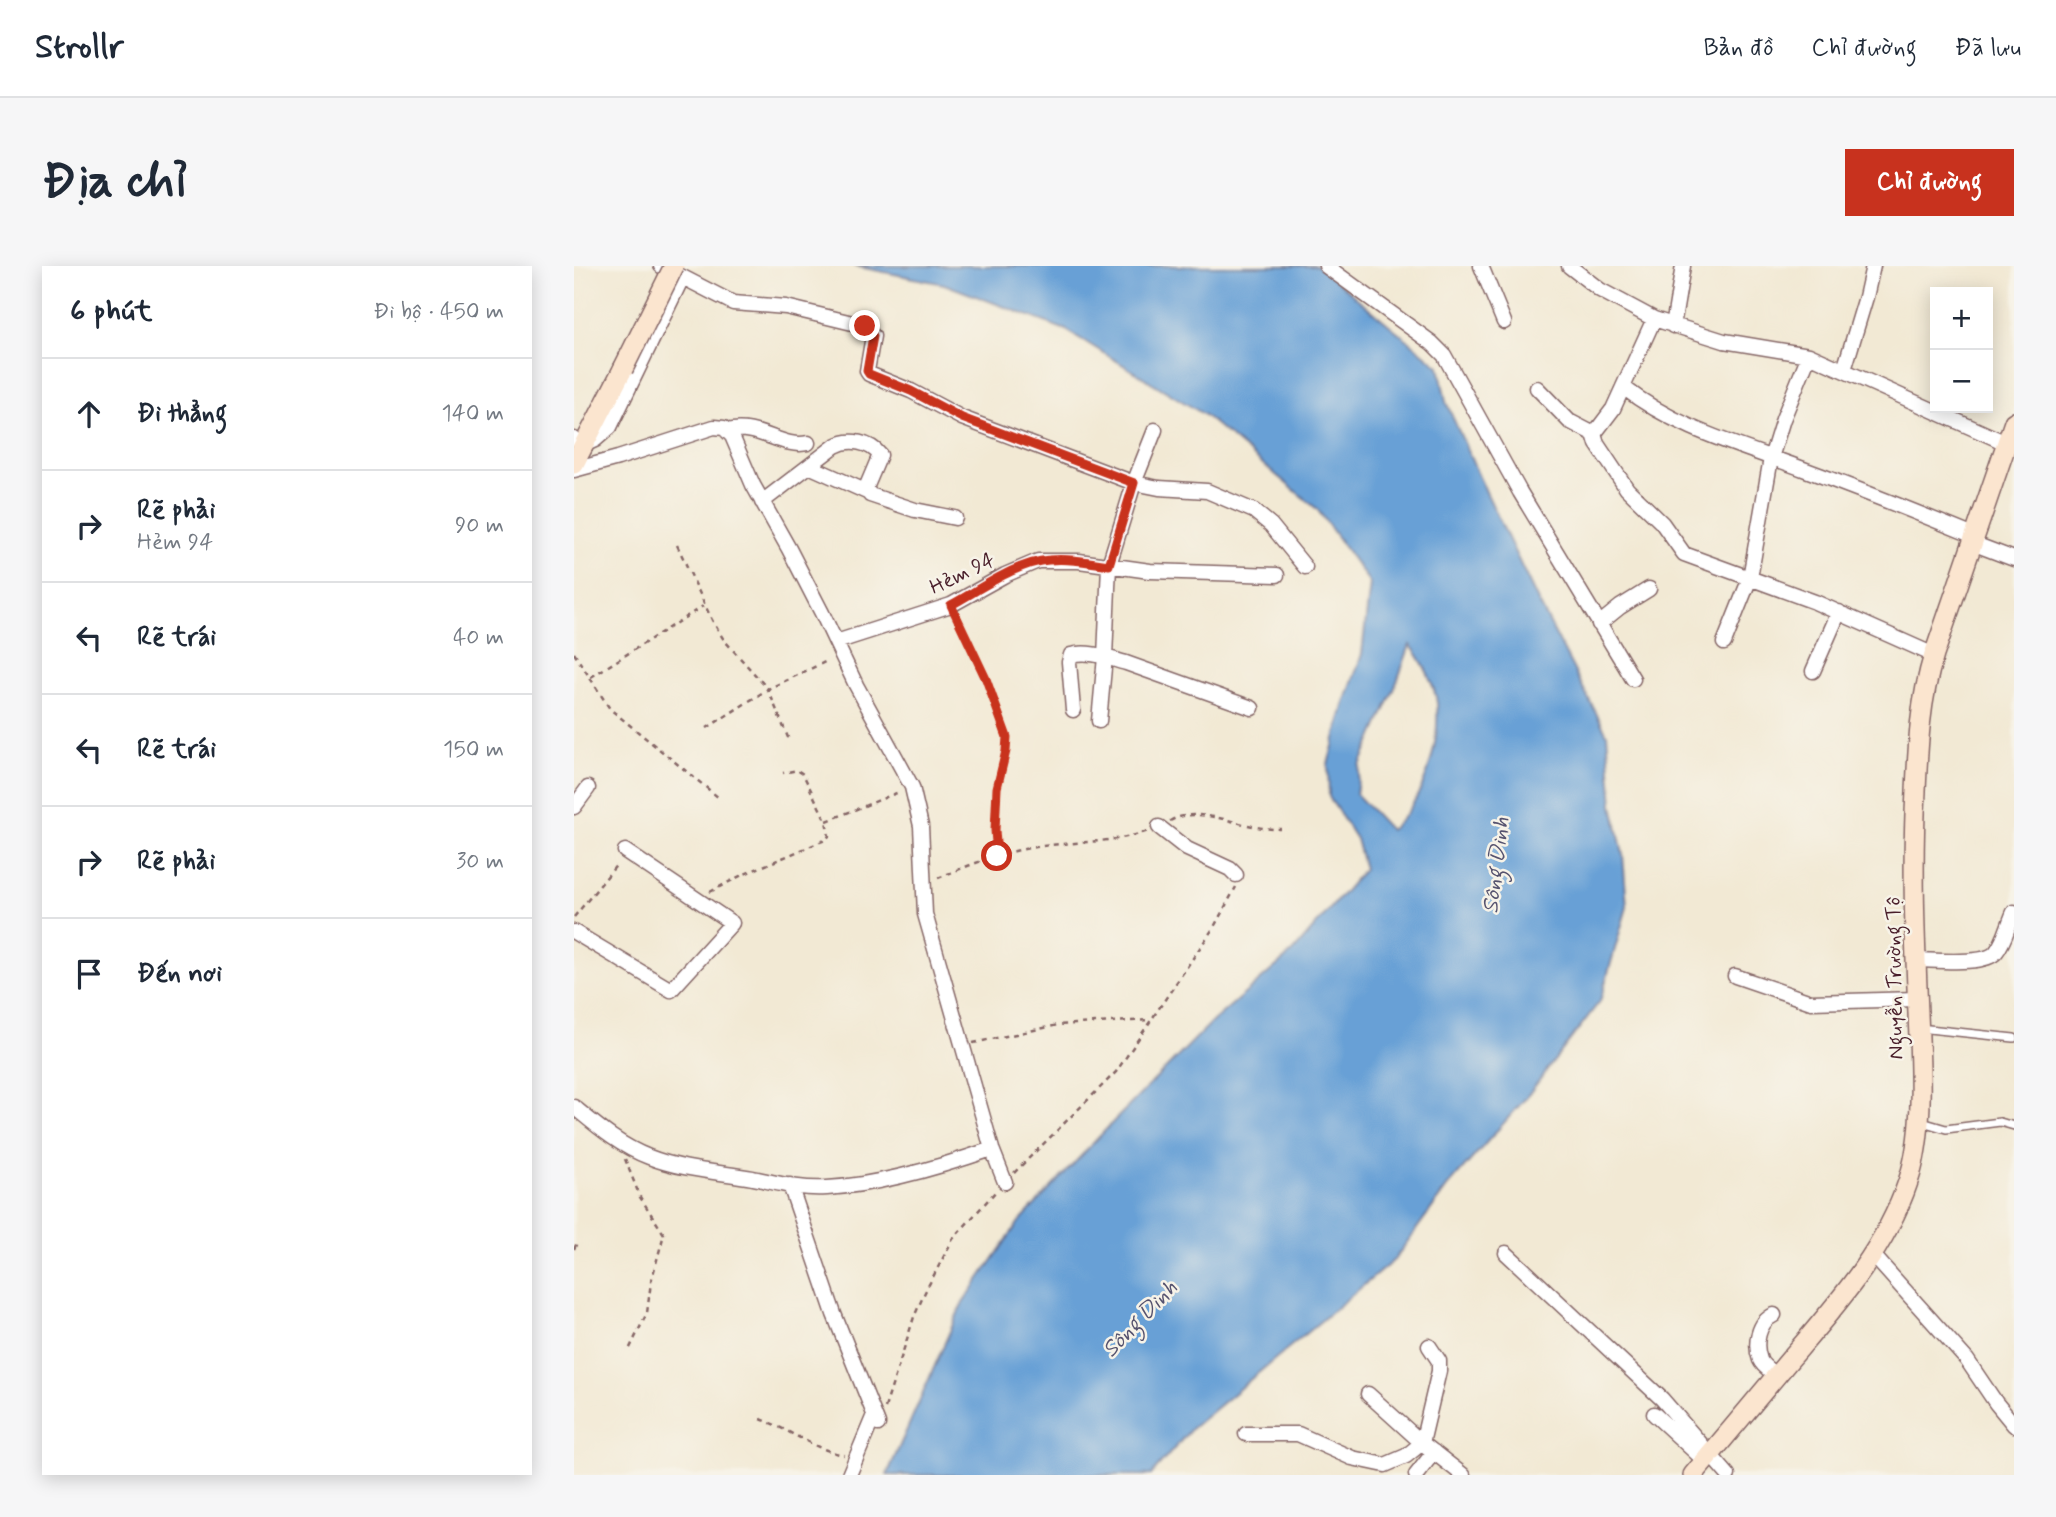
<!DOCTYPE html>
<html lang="vi">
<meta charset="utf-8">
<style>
:root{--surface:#fff;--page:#f6f6f7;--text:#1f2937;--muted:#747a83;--line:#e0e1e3;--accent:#c8321e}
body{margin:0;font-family:Mynerve,sans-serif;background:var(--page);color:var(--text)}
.controls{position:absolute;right:21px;top:21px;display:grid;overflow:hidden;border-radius:0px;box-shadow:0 4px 18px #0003}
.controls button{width:63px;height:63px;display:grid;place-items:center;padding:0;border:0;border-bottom:2px solid var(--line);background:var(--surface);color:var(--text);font:35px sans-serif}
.stop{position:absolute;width:21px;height:21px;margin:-16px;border:5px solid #c8321e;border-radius:50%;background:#fff}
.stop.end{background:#c8321e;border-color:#fff;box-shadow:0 2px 7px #0008}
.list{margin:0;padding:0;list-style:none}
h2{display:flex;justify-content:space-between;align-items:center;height:91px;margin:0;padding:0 28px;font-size:30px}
h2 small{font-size:23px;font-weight:400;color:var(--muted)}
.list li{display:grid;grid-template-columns:46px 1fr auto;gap:21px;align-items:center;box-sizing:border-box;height:112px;padding:0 28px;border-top:2px solid var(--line)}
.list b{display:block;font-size:26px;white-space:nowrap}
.list p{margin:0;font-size:23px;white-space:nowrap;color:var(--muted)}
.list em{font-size:23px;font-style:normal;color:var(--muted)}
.icon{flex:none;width:38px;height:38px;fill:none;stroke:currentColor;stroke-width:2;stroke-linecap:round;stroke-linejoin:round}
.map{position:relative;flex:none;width:1440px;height:1209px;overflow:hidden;border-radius:0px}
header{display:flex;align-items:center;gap:42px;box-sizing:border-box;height:98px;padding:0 35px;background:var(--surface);border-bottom:2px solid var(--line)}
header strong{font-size:33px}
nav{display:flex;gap:38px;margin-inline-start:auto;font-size:24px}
.intro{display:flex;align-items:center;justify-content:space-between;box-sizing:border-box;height:168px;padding:0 42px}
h1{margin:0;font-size:49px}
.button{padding:18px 32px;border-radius:0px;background:var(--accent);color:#fff;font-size:24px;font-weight:700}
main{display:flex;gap:42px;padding:0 42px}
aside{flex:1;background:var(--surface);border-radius:0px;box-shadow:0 4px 18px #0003}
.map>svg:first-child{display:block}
.water{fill:#67a0d6;stroke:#586080;stroke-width:2;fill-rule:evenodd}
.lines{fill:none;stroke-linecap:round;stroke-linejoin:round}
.lane-casing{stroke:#856666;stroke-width:10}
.street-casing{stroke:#856666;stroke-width:17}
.secondary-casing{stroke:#856666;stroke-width:22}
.path{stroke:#856666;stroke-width:2.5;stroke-dasharray:5 5;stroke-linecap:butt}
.lane{stroke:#fff;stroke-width:7}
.street{stroke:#fff;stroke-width:14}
.secondary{stroke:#fbe5cf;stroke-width:19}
.secondary-bridge-casing{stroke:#856666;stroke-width:22;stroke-linecap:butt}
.secondary-bridge{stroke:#fbe5cf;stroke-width:19}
.route{stroke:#c8321e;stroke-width:9}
.labels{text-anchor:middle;stroke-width:5;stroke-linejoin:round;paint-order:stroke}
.street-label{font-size:21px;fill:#4a1f2b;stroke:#f7f3e8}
.water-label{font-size:23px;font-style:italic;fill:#56536f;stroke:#f7f3e8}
</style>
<header>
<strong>Strollr</strong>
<nav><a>Bản đồ</a><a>Chỉ đường</a><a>Đã lưu</a></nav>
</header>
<div class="intro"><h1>Địa chỉ</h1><a class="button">Chỉ đường</a></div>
<main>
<aside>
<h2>6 phút<small>Đi bộ · 450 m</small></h2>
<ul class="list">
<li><svg class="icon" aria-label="ahead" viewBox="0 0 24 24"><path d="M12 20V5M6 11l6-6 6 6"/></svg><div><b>Đi thẳng</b></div><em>140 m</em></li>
<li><svg class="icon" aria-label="right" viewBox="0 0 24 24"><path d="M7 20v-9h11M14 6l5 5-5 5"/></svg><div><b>Rẽ phải</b><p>Hẻm 94</p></div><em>90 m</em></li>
<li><svg class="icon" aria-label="left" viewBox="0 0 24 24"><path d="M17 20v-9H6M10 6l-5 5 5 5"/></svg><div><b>Rẽ trái</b></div><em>40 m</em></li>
<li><svg class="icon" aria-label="left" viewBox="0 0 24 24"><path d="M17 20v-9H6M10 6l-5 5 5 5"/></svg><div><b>Rẽ trái</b></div><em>150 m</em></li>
<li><svg class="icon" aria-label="right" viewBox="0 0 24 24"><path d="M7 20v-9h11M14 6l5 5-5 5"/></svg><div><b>Rẽ phải</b></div><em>30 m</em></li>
<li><svg class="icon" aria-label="arrive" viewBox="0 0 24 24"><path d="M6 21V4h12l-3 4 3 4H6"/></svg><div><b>Đến nơi</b></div></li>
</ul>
</aside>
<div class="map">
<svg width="1440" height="1209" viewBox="0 0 1440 1209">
<rect width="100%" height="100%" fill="#f7f3e8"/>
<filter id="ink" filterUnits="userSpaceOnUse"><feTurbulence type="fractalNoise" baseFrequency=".0143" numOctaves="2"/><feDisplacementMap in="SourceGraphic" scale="14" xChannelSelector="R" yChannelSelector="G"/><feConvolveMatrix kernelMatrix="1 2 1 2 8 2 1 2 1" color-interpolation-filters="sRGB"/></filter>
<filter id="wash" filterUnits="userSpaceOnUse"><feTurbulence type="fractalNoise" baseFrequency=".00686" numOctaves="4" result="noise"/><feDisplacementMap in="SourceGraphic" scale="28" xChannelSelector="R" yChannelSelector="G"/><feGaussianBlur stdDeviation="1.57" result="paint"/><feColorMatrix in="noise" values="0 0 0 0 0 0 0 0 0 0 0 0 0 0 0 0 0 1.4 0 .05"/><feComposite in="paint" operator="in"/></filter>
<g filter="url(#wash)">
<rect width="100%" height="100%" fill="#f2e9d4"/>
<path class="water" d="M 280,0 L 744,0 L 865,100 L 872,136 L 905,211 L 963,333 L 1033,468 L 1039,539 L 1049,589 L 1053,641 L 1026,735 L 950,834 L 874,920 L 820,994 L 618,1162 L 577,1209 L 313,1209 L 387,1040 L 445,956 L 539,856 L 639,755 L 720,685 L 790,603 L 782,573 L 755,531 L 754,498 L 770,440 L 788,388 L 796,317 L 743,243 L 629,148 L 492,64 L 370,18 ZM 836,379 C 848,392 861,420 863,437 C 866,481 850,536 816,564 L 782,528 L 786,499 L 820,424 Z"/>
</g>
<g filter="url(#ink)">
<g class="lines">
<defs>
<path id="lane" d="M 1345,762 L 1440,772
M 1348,856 L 1372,863 L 1426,856 L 1440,860"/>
<path id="street" d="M 87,0 L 159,37 L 212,41 L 291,60 L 299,70 L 293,105 L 295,108 L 337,125 L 388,152 L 560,217 L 585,222 L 633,225 L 680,245 L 697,259 L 731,301
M 752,0 L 858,77 L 870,89 L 946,226 L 1059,413
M 907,0 L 930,56
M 995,0 L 1026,24 L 1080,53 L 1150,75 L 1235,89 L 1432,177
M 1099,60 L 1109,0
M 1270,104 L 1292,31 L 1299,0
M 1049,121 C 1104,164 1168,180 1232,204 C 1289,225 1344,247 1400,270
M 963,122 L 995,155 L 1020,168
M 153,165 C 185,157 207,183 234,177
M 1020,168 L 1023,178 L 1053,223 L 1088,257 L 1110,288 L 1241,336 L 1360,389
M 1020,168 L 1039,143 L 1080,53
M 0,173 L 10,179 L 21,174 L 36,161 L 108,12
M 235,200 L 293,226
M 0,204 L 44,192 L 140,161 L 150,162 L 158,170 L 179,219 L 215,283 L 248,347 L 282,419 L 338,521 L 347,560 L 351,648 L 418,883 L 431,916
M 188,236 L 261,180 C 276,172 296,176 306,189 L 292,222 L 296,229 L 341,244 L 381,252
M 1398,277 L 1440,293
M 1025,358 L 1046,341 L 1075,323
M 262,376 L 377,339 L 431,309 L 464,295 L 505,295 L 576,305 L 703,309
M 1150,377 L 1176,312 L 1197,192 L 1209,153 L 1235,89
M 1239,405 L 1265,346
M 499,444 L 495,396 L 497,389 C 515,384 534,392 552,397 L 678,442
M 525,455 L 531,391 L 535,299 L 560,217 L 581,164
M 0,541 L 14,522
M 585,561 L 613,583 L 656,603 L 662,609
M 0,666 L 97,724 L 158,657 L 51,585
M 1342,694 C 1360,694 1411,700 1422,686 C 1431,675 1434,659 1440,646
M 1161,710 L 1237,736 L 1343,733
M 0,841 C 23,860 46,880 75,891 C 108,904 145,906 179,912 C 203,917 228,924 253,922 C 305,919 369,900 418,883
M 216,919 L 260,1048 L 304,1158
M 932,987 L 1088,1133 L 1154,1209
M 1299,989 L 1393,1094 L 1422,1137 L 1440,1159
M 1200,1049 C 1184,1056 1180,1078 1186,1094 C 1189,1101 1197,1105 1203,1110
M 794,1128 L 848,1177 L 889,1209
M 1080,1148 L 1131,1195
M 672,1168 L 724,1168 L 778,1192 L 811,1199 L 832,1190 L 848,1177 L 865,1105 L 865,1095 L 855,1080
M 275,1209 L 300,1149
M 842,1209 L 860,1186"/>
<path id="secondary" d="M 0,198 L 49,103
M 1119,1209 C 1152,1170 1185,1130 1218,1091 C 1264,1037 1311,984 1334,916 C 1351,866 1346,800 1344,747 C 1341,673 1338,599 1342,525 C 1344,478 1346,434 1360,389 L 1440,156"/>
</defs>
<use href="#lane" class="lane-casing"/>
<use href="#street" class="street-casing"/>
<use href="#secondary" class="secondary-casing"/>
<path class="path" d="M 103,279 L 138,354 L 150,374 L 194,423 L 215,474
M 382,350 C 397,380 430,442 433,474 C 434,490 426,505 423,521 C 419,544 421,567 423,590
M 0,387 L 36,443 L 145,532
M 17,411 L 129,340
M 133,462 L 194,423 L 255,394
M 253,555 L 325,526
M 596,555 C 627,537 670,565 707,563
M 364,612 C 395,599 428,586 462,581 C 499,575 538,578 574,565
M 136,626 L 168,609 L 251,574 L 255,570 L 252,555 L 229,508 L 223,504 L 209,507
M 0,651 L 44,597
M 399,777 L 484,759 L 576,754
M 51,893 L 66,931 L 90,968 L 77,1016 L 73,1047 L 54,1086
M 440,907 L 542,806 L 640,661 L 662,621
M 0,983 L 4,975
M 311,1142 L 340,1051 L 351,1026 L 379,973 L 423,924
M 187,1153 C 216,1164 239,1183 270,1189"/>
<use href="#lane" class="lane"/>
<use href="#street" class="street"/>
<use href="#secondary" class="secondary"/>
<defs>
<path id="secondary-bridge" d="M 49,103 L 100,0"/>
</defs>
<use href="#secondary-bridge" class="secondary-bridge-casing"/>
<use href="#secondary-bridge" class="secondary-bridge"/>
</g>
</g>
<g class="lines" filter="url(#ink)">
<path class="route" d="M 291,60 L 299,70 L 293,105 L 295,108 L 337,125 L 388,152 L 560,217 L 535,299 C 515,296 495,292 475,294 C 443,296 405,324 377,339 L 412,413 L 433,471 L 432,485 L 423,522 L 421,564 L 423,590"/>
</g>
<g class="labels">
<g class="street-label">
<text transform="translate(388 307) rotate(-26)" y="7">Hẻm 94</text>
<text transform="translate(1320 712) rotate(-91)" y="7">Nguyễn Trường Tộ</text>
</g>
<g class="water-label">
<text transform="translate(921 599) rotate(-83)" y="8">Sông Dinh</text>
<text transform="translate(565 1052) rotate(-46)" y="8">Sông Dinh</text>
</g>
</g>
</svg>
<div class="controls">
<button>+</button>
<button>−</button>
</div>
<div class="stop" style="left:423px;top:590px"></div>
<div class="stop end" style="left:291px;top:60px"></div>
</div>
</main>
